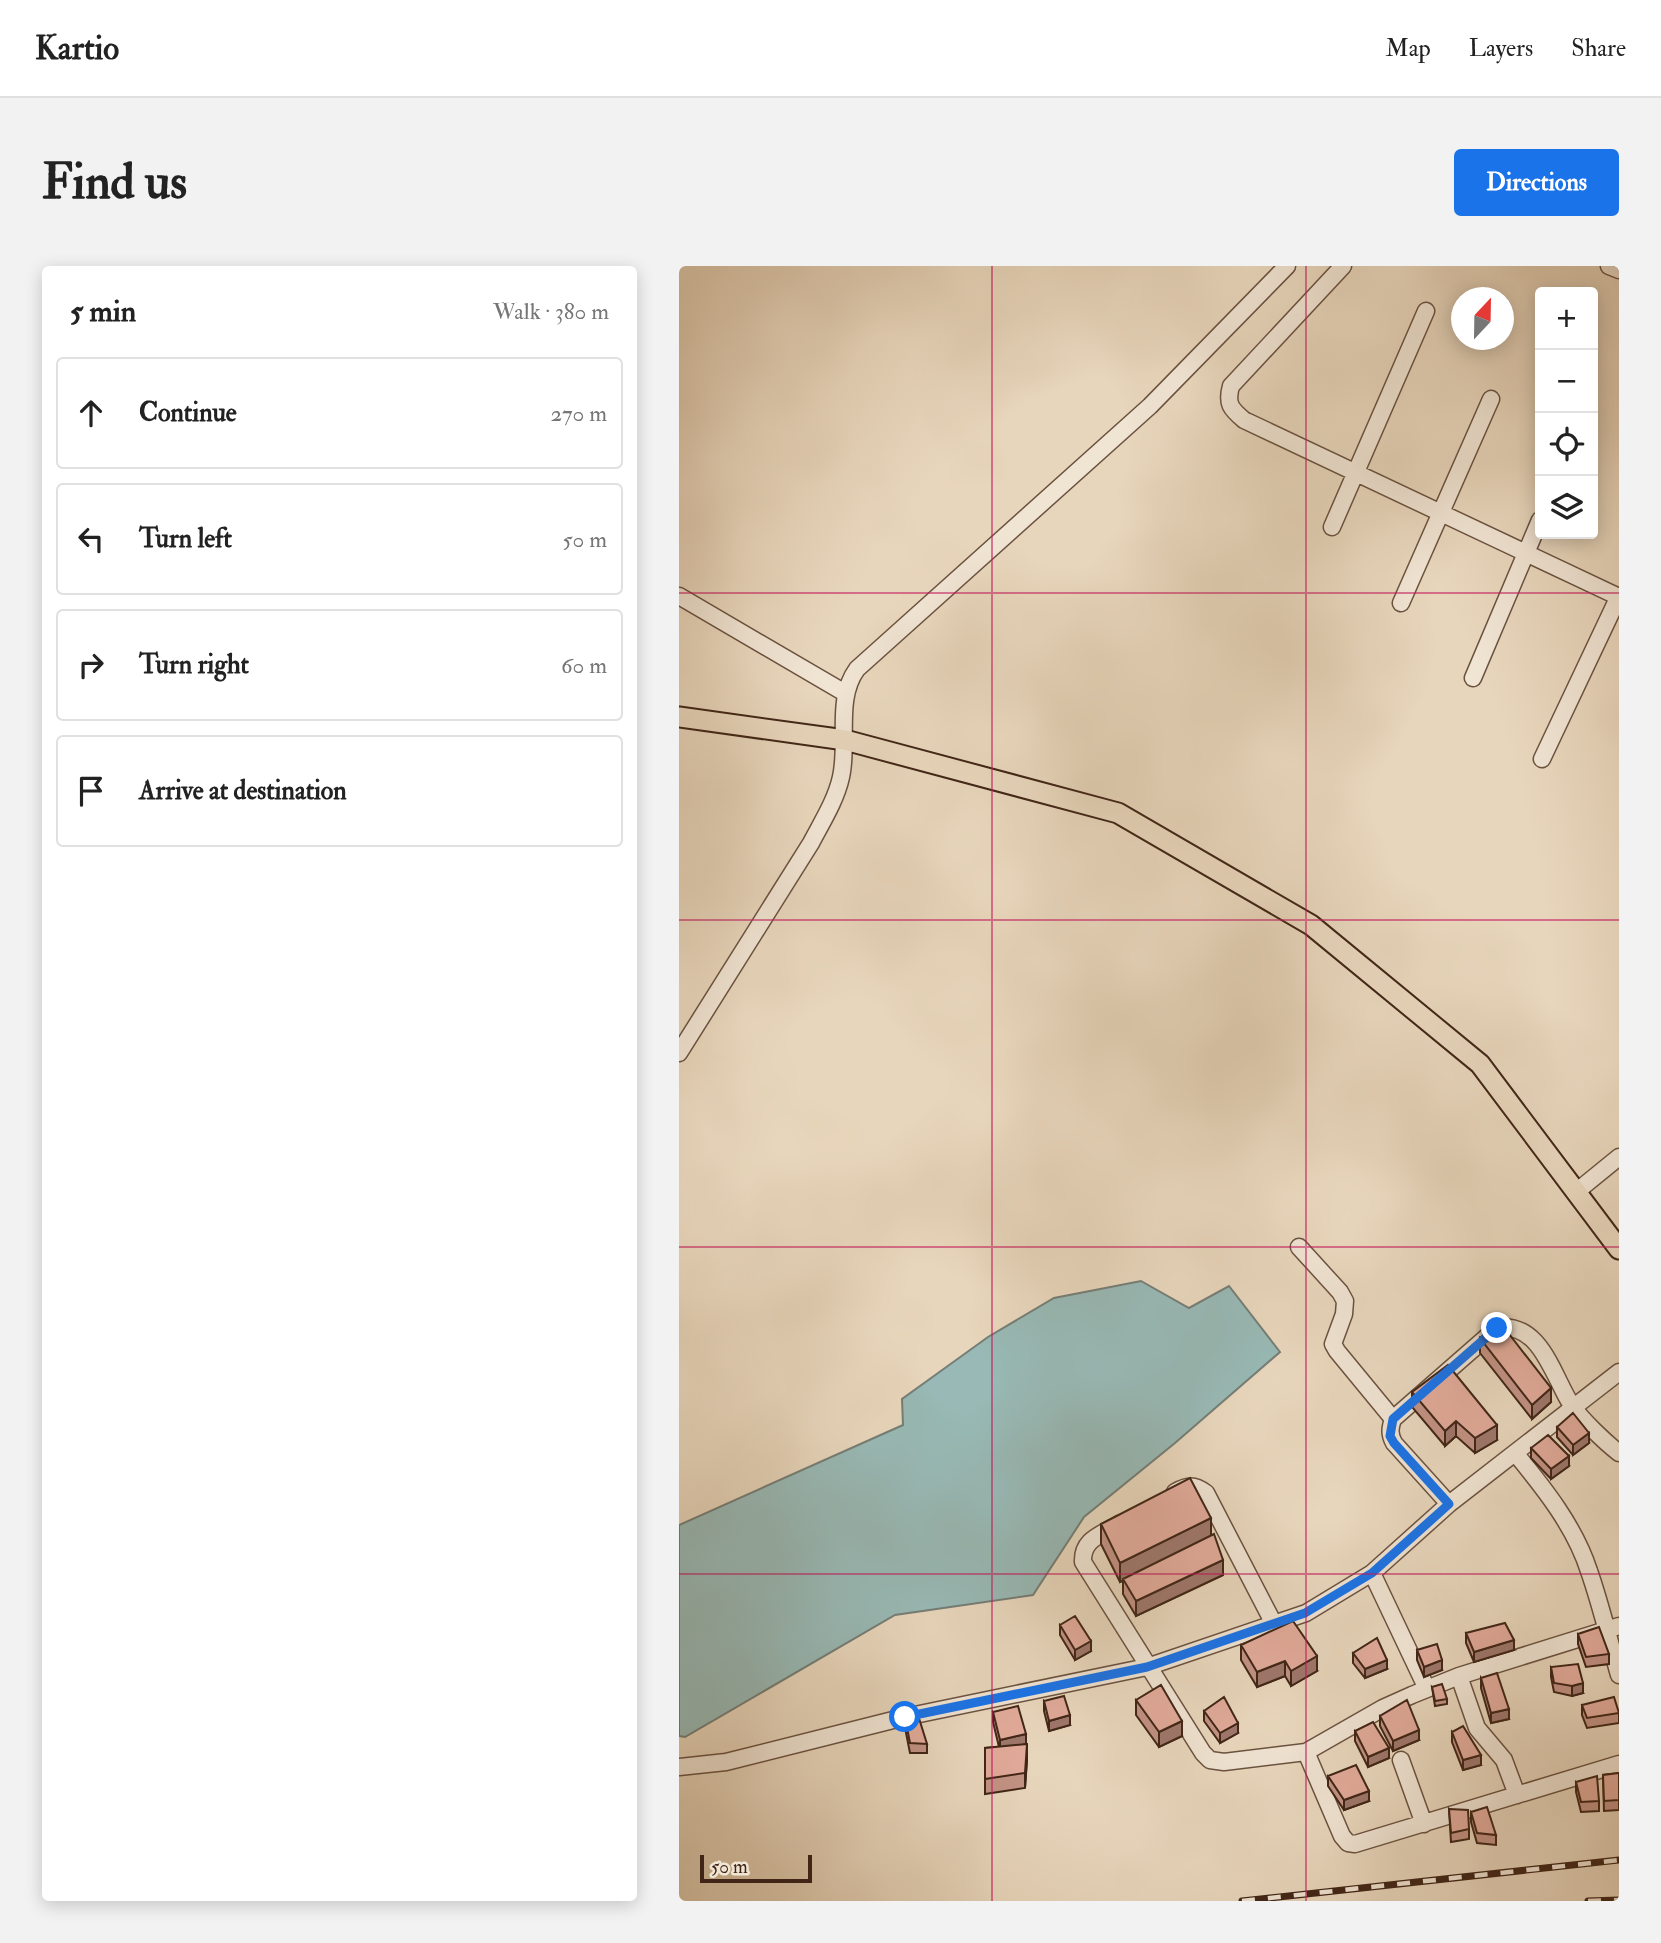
<!DOCTYPE html>
<meta charset="utf-8">
<style>
:root{--surface:#fff;--page:#f2f2f2;--text:#222;--muted:#767676;--line:#e0e0e0;--accent:#1a73e8}
body{margin:0;font-family:"IM FELL Double Pica",serif;background:var(--page);color:var(--text)}
.controls{position:absolute;right:21px;top:21px;display:grid;overflow:hidden;border-radius:7px;box-shadow:0 4px 18px #0003}
.controls button{width:63px;height:63px;display:grid;place-items:center;padding:0;border:0;border-bottom:2px solid var(--line);background:var(--surface);color:var(--text);font:35px sans-serif}
.compass{position:absolute;left:772px;top:21px;width:63px;height:63px;border-radius:50%;background:var(--surface);box-shadow:0 4px 18px #0003;rotate:22deg}
.scale{position:absolute;left:21px;bottom:18px;width:112px;box-sizing:border-box;padding-left:7px;border:4px solid #412617;border-top:0;font-size:19px;line-height:24px;white-space:nowrap;color:#412617;-webkit-text-stroke:5px #f0e4d3;paint-order:stroke}
.stop{position:absolute;width:21px;height:21px;margin:-16px;border:5px solid #1a73e8;border-radius:50%;background:#fff}
.stop.end{background:#1a73e8;border-color:#fff;box-shadow:0 2px 7px #0008}
.list{margin:0;padding:0;list-style:none}
h2{display:flex;justify-content:space-between;align-items:center;height:91px;margin:0;padding:0 28px;font-size:30px}
h2 small{font-size:23px;font-weight:400;color:var(--muted)}
.list li{display:grid;grid-template-columns:46px 1fr auto;gap:21px;align-items:center;box-sizing:border-box;height:112px;margin:0 14px 14px;padding:0 14px;border:2px solid var(--line);border-radius:7px}
.list b{display:block;font-size:26px;white-space:nowrap}
.list em{font-size:23px;font-style:normal;color:var(--muted)}
.icon{flex:none;width:38px;height:38px;fill:none;stroke:currentColor;stroke-width:2;stroke-linecap:round;stroke-linejoin:round}
.map{position:relative;flex:none;width:940px;height:1635px;overflow:hidden;border-radius:7px}
header{display:flex;align-items:center;gap:42px;box-sizing:border-box;height:98px;padding:0 35px;background:var(--surface);border-bottom:2px solid var(--line)}
header strong{font-size:33px}
nav{display:flex;gap:38px;margin-inline-start:auto;font-size:24px}
.intro{display:flex;align-items:center;justify-content:space-between;box-sizing:border-box;height:168px;padding:0 42px}
h1{margin:0;font-size:49px}
.button{padding:18px 32px;border-radius:7px;background:var(--accent);color:#fff;font-size:24px;font-weight:700}
main{display:flex;gap:42px;padding:0 42px}
aside{flex:1;background:var(--surface);border-radius:7px;box-shadow:0 4px 18px #0003}
.map>svg:first-child{display:block}
.water{fill:#98b9b5;stroke:#757e76;stroke-width:2}
.lines{fill:none;stroke-linecap:round;stroke-linejoin:round}
.minor-casing{stroke:#6b5240;stroke-width:19}
.major-casing{stroke:#412617;stroke-width:23}
.minor{stroke:#f0e4d3;stroke-width:16}
.major{stroke:#e8d6bc;stroke-width:19}
.rail-casing{stroke:#412617;stroke-width:7}
.rail{stroke:#f0e4d3;stroke-width:4.5;stroke-dasharray:13;stroke-linecap:butt}
.wall{fill:#c29284;stroke:#412617;stroke-width:2}
.shaded-wall{fill:#9e776c;stroke:#412617;stroke-width:2}
.building{fill:#e1aa9a;stroke:#412617;stroke-width:2}
.route{stroke:#1a73e8;stroke-width:9}
.grid{fill:none;stroke:#c2185b;stroke-width:2;stroke-opacity:0.55}
</style>
<header>
<strong>Kartio</strong>
<nav><a>Map</a><a>Layers</a><a>Share</a></nav>
</header>
<div class="intro"><h1>Find us</h1><a class="button">Directions</a></div>
<main>
<aside>
<h2>5 min<small>Walk · 380 m</small></h2>
<ul class="list">
<li><svg class="icon" aria-label="ahead" viewBox="0 0 24 24"><path d="M12 20V5M6 11l6-6 6 6"/></svg><div><b>Continue</b></div><em>270 m</em></li>
<li><svg class="icon" aria-label="left" viewBox="0 0 24 24"><path d="M17 20v-9H6M10 6l-5 5 5 5"/></svg><div><b>Turn left</b></div><em>50 m</em></li>
<li><svg class="icon" aria-label="right" viewBox="0 0 24 24"><path d="M7 20v-9h11M14 6l5 5-5 5"/></svg><div><b>Turn right</b></div><em>60 m</em></li>
<li><svg class="icon" aria-label="arrive" viewBox="0 0 24 24"><path d="M6 21V4h12l-3 4 3 4H6"/></svg><div><b>Arrive at destination</b></div></li>
</ul>
</aside>
<div class="map">
<svg width="940" height="1635" viewBox="0 0 940 1635">
<rect width="100%" height="100%" fill="#e8d6bc"/>
<filter id="stains"><feTurbulence type="fractalNoise" baseFrequency=".00286" numOctaves="4"/><feColorMatrix values="0 0 0 0 .2 0 0 0 0 .09 0 0 0 0 .02 0 0 0 .5 -.17"/></filter>
<radialGradient id="worn" r=".72"><stop offset=".6" stop-color="#630" stop-opacity="0"/><stop offset="1" stop-color="#630" stop-opacity=".3"/></radialGradient>
<path class="water" d="M 462,1015 L 510,1042 L 550,1020 L 601,1086 L 496,1177 L 405,1251 L 354,1329 L 216,1349 L 6,1471 L 0,1470 L 0,1259 L 224,1159 L 223,1133 L 309,1071 L 375,1032 Z"/>
<g class="lines">
<defs>
<path id="minor" d="M 664,0 L 552,120 C 547,138 552,143 565,154 L 940,331
M 930,0 L 940,4
M 653,261 L 747,45
M 0,330 L 166,427
M 722,337 L 812,133
M 794,412 L 861,254
M 863,493 L 940,330
M 0,787 L 132,577 C 143,556 157,534 162,511 C 170,476 156,433 178,403 L 471,140 L 608,0
M 897,926 L 940,891
M 620,981 L 661,1026 L 666,1035 L 665,1048 L 654,1078 L 658,1085 L 714,1153
M 836,1187 C 865,1222 896,1261 910,1305 C 922,1339 930,1374 940,1409
M 496,1226 C 509,1219 515,1218 527,1227 L 595,1358
M 770,1238 L 715,1177 C 710,1168 711,1162 714,1153 L 818,1062 C 862,1055 874,1111 893,1140 C 903,1154 926,1176 940,1187
M 440,1258 C 422,1269 403,1273 404,1296 L 524,1487 L 531,1494 L 545,1496 L 627,1486 L 704,1442 L 733,1429 L 780,1410 L 940,1360
M 693,1307 L 748,1423
M 780,1410 L 798,1462 L 825,1494 L 838,1529
M 627,1486 L 663,1570 L 669,1577 L 676,1578 L 940,1498
M 722,1494 L 745,1558
M 0,1501 L 47,1496 L 226,1451 L 468,1401 L 627,1347 L 693,1307 L 770,1238 L 940,1106"/>
<path id="major" d="M 0,451 L 166,474 L 439,547 L 632,659 L 801,798 L 940,983"/>
</defs>
<use href="#minor" class="minor-casing"/>
<use href="#major" class="major-casing"/>
<use href="#minor" class="minor"/>
<use href="#major" class="major"/>
<defs>
<path id="rail" d="M 563,1635 L 940,1594
M 909,1635 L 940,1634"/>
</defs>
<use href="#rail" class="rail-casing"/>
<use href="#rail" class="rail"/>
</g>
<path class="wall" d="M 801,1072 L 872,1136 L 853,1153 L 801,1087 Z
M 733,1126 L 818,1174 L 796,1187 L 777,1170 L 766,1180 L 733,1141 Z
M 878,1161 L 910,1177 L 894,1189 L 878,1171 Z
M 852,1182 L 890,1200 L 872,1213 L 852,1192 Z
M 422,1258 L 532,1270 L 544,1309 L 457,1350 L 444,1328 L 444,1315 L 441,1316 L 422,1278 Z
M 381,1359 L 412,1385 L 396,1394 L 381,1369 Z
M 787,1367 L 835,1384 L 795,1396 L 787,1377 Z
M 899,1368 L 930,1388 L 930,1398 L 907,1401 L 899,1378 Z
M 562,1379 L 638,1405 L 612,1420 L 606,1410 L 578,1421 L 562,1394 Z
M 738,1384 L 763,1404 L 745,1411 L 738,1394 Z
M 674,1387 L 708,1403 L 686,1412 L 674,1397 Z
M 872,1401 L 904,1427 L 893,1430 L 875,1426 L 872,1411 Z
M 802,1412 L 830,1453 L 812,1457 L 802,1422 Z
M 753,1421 L 768,1433 L 768,1438 L 756,1440 Z
M 457,1434 L 503,1470 L 480,1481 L 457,1449 Z
M 365,1435 L 391,1459 L 370,1465 L 365,1445 Z
M 903,1439 L 940,1447 L 940,1457 L 908,1462 L 903,1449 Z
M 525,1445 L 559,1467 L 541,1477 L 525,1455 Z
M 314,1446 L 347,1478 L 348,1493 L 346,1522 L 306,1528 L 306,1482 L 320,1481 L 314,1456 Z
M 701,1450 L 740,1474 L 714,1485 L 701,1460 Z
M 227,1457 L 248,1478 L 248,1487 L 231,1487 L 227,1467 Z
M 676,1465 L 710,1492 L 689,1501 L 676,1475 Z
M 773,1466 L 802,1499 L 784,1504 L 773,1476 Z
M 940,1507 L 940,1544 L 925,1545 L 924,1509 Z
M 649,1510 L 690,1535 L 665,1544 L 649,1520 Z
M 897,1516 L 920,1535 L 920,1545 L 902,1546 L 897,1526 Z
M 770,1543 L 790,1563 L 790,1573 L 772,1576 Z
M 792,1546 L 817,1569 L 817,1579 L 798,1577 L 792,1556 Z"/>
<path class="shaded-wall" d="M 872,1122 L 872,1136 L 853,1153 L 853,1139 Z
M 777,1155 L 777,1170 L 766,1180 L 766,1165 Z
M 818,1159 L 818,1174 L 796,1187 L 796,1172 Z
M 910,1167 L 910,1177 L 894,1189 L 894,1179 Z
M 890,1190 L 890,1200 L 872,1213 L 872,1203 Z
M 532,1252 L 532,1271 L 441,1316 L 441,1297 Z
M 544,1294 L 544,1309 L 457,1350 L 457,1335 Z
M 835,1374 L 835,1384 L 795,1396 L 795,1386 Z
M 412,1375 L 412,1385 L 396,1394 L 396,1384 Z
M 638,1390 L 638,1405 L 612,1420 L 612,1405 Z
M 708,1394 L 708,1403 L 686,1412 L 686,1403 Z
M 763,1394 L 763,1404 L 745,1411 L 745,1401 Z
M 606,1395 L 606,1410 L 578,1421 L 578,1406 Z
M 904,1417 L 904,1427 L 893,1430 L 893,1420 Z
M 830,1443 L 830,1453 L 812,1457 L 812,1447 Z
M 391,1449 L 391,1459 L 370,1465 L 370,1455 Z
M 503,1455 L 503,1470 L 480,1481 L 480,1466 Z
M 559,1457 L 559,1467 L 541,1477 L 541,1467 Z
M 740,1464 L 740,1474 L 714,1485 L 714,1475 Z
M 347,1468 L 347,1478 L 321,1484 L 321,1474 Z
M 348,1478 L 348,1493 L 346,1522 L 346,1507 Z
M 710,1482 L 710,1492 L 689,1501 L 689,1491 Z
M 802,1489 L 802,1499 L 784,1504 L 784,1494 Z
M 690,1525 L 690,1535 L 665,1544 L 665,1534 Z"/>
<path class="building" d="M 820,1055 L 872,1122 L 853,1139 L 801,1072 Z
M 769,1099 L 818,1159 L 796,1172 L 777,1155 L 766,1165 L 733,1126 Z
M 894,1147 L 910,1167 L 894,1179 L 878,1161 Z
M 869,1169 L 890,1190 L 872,1203 L 852,1182 Z
M 511,1212 L 532,1252 L 441,1297 L 422,1258 Z
M 535,1268 L 544,1294 L 457,1335 L 444,1313 Z
M 396,1350 L 412,1375 L 396,1384 L 381,1359 Z
M 614,1355 L 638,1390 L 612,1405 L 606,1395 L 578,1406 L 562,1379 Z
M 826,1357 L 835,1374 L 795,1386 L 787,1367 Z
M 920,1361 L 930,1388 L 907,1391 L 899,1368 Z
M 698,1372 L 708,1394 L 686,1403 L 674,1387 Z
M 758,1378 L 763,1394 L 745,1401 L 738,1384 Z
M 899,1398 L 904,1417 L 893,1420 L 875,1417 L 872,1401 Z
M 818,1407 L 830,1443 L 812,1447 L 802,1412 Z
M 763,1418 L 768,1433 L 756,1435 L 753,1421 Z
M 482,1419 L 503,1455 L 480,1466 L 457,1434 Z
M 385,1430 L 391,1449 L 370,1455 L 365,1435 Z
M 545,1431 L 559,1457 L 541,1467 L 525,1445 Z
M 935,1431 L 940,1447 L 908,1452 L 903,1439 Z
M 728,1434 L 740,1464 L 714,1475 L 701,1450 Z
M 339,1440 L 347,1468 L 321,1474 L 314,1446 Z
M 239,1449 L 248,1478 L 231,1477 L 227,1457 Z
M 694,1456 L 710,1482 L 689,1491 L 676,1465 Z
M 784,1460 L 802,1489 L 784,1494 L 773,1466 Z
M 348,1478 L 346,1507 L 306,1513 L 306,1482 Z
M 677,1499 L 690,1525 L 665,1534 L 649,1510 Z
M 940,1507 L 940,1534 L 925,1535 L 924,1509 Z
M 918,1510 L 920,1535 L 902,1536 L 897,1516 Z
M 808,1541 L 817,1569 L 798,1567 L 792,1546 Z
M 770,1543 L 789,1544 L 790,1563 L 772,1567 Z"/>
<g class="lines">
<path class="route" d="M 226,1451 L 468,1401 L 626,1347 L 693,1307 L 770,1238 L 715,1177 L 711,1170 L 714,1153 L 818,1062"/>
</g>
<path class="grid" d="M 313,0 L 313,1635M 627,0 L 627,1635M 0,327 L 940,327M 0,654 L 940,654M 0,981 L 940,981M 0,1308 L 940,1308"/>
<rect width="100%" height="100%" filter="url(#stains)"/>
<rect width="100%" height="100%" fill="url(#worn)"/>
</svg>
<div class="controls">
<button>+</button>
<button>−</button>
<button><svg class="icon" aria-label="locate" viewBox="0 0 24 24"><circle cx="12" cy="12" r="6"/><path d="M12 2v4M12 18v4M2 12h4M18 12h4"/></svg></button>
<button><svg class="icon" aria-label="layers" viewBox="0 0 24 24"><path d="M12 4l9 5-9 5-9-5zM3 14l9 5 9-5"/></svg></button>
</div>
<svg class="compass" viewBox="-18 -18 36 36"><path d="M0-13l5 13h-10z" fill="#e53935"/><path d="M0 13l5-13h-10z" fill="#767676"/></svg>
<div class="scale">50 m</div>
<div class="stop" style="left:226px;top:1451px"></div>
<div class="stop end" style="left:818px;top:1062px"></div>
</div>
</main>
